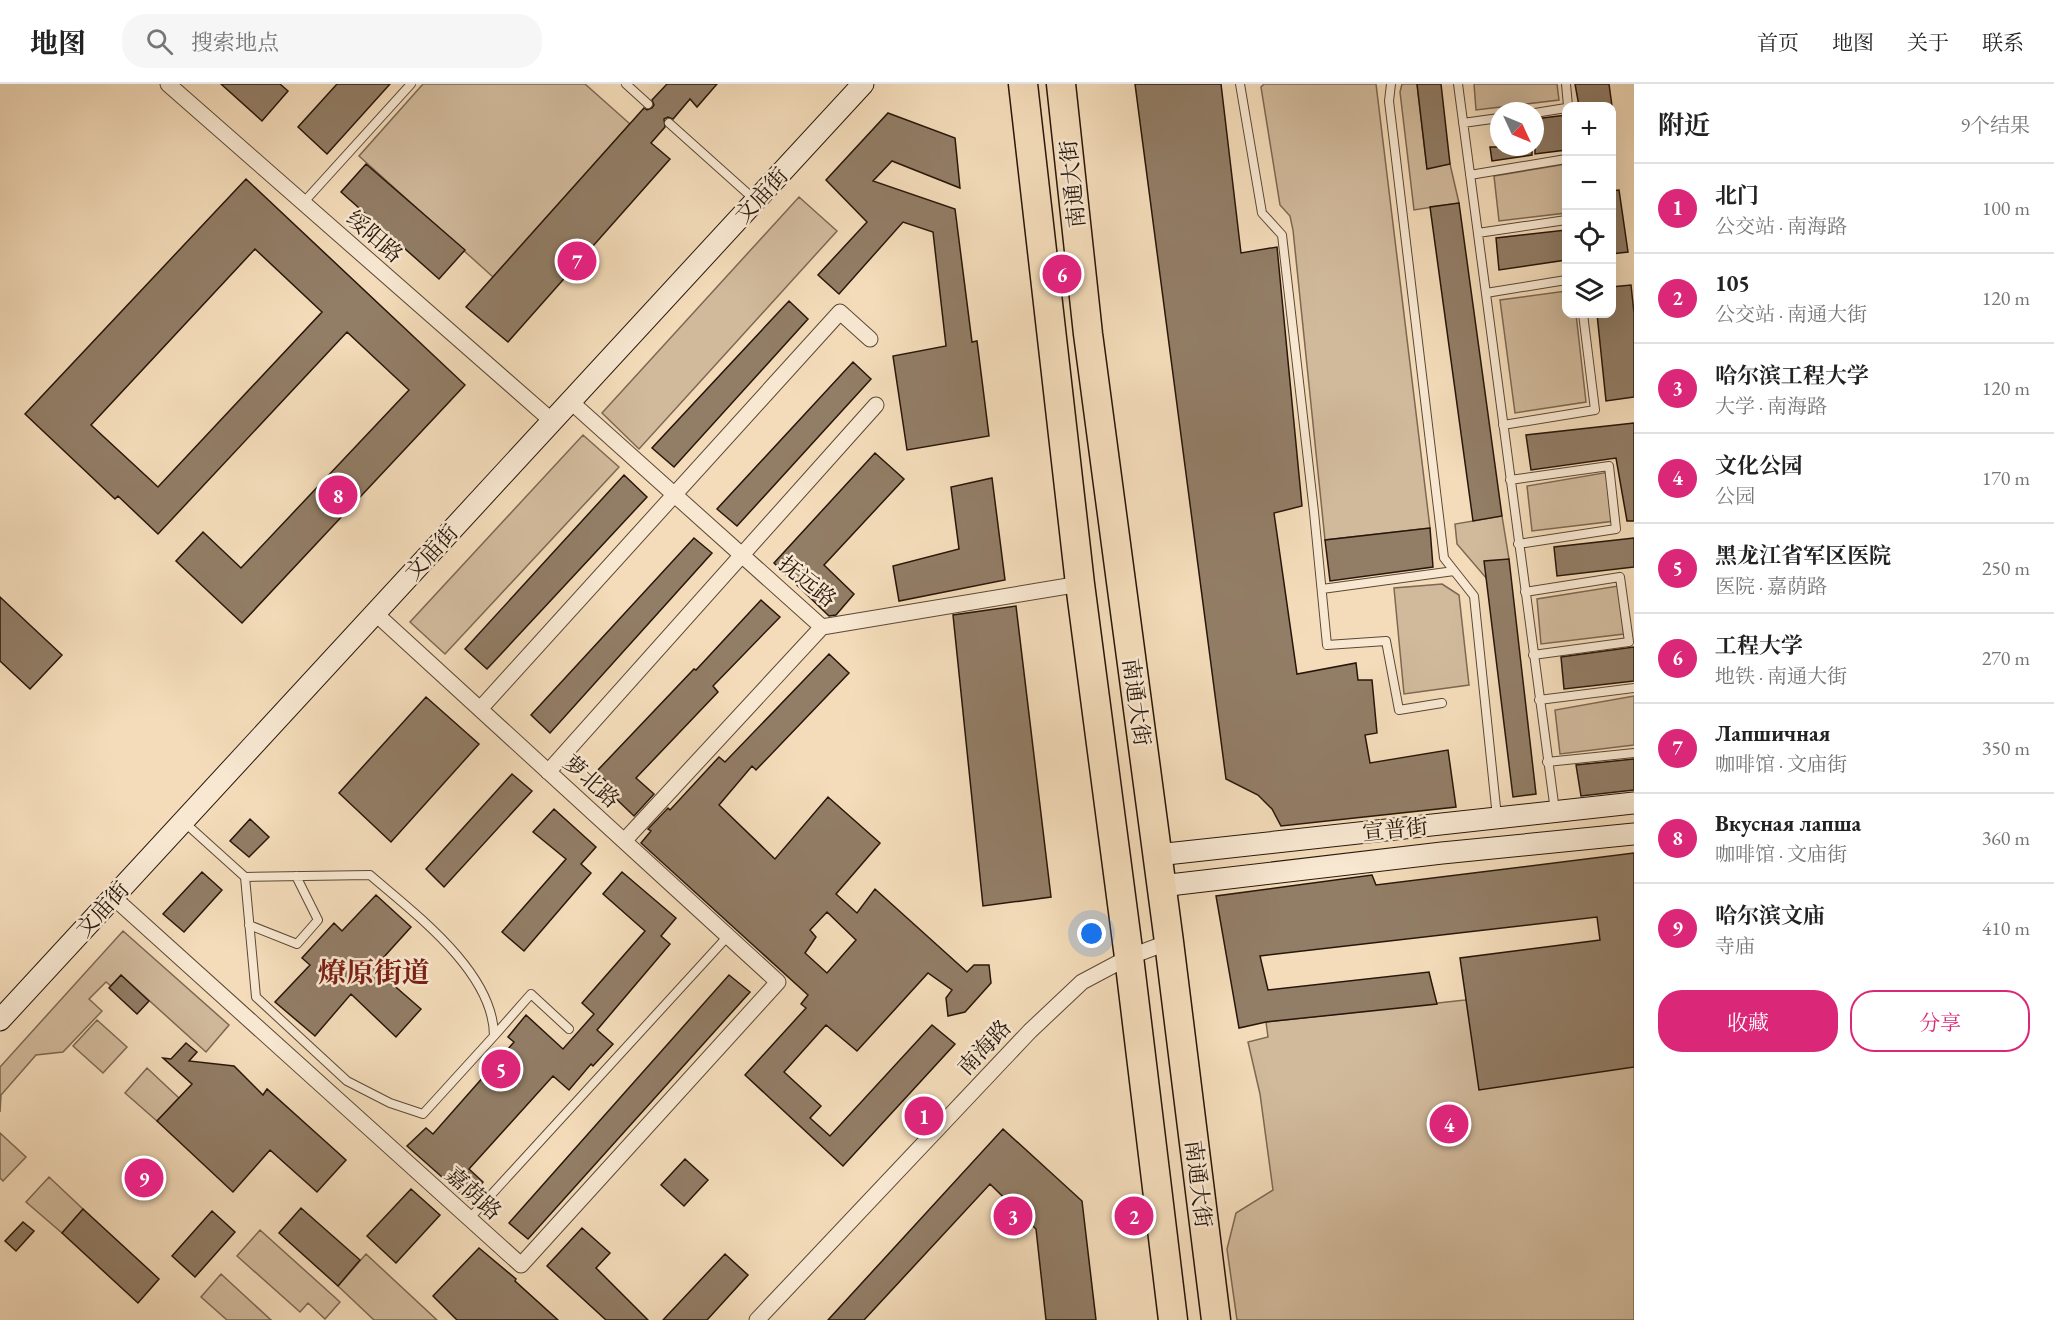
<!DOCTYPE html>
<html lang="zh">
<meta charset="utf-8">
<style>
:root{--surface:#fff;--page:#f6f6f6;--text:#222;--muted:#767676;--line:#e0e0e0;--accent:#db2777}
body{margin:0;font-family:"EB Garamond","Noto Serif SC",serif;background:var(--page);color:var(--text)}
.controls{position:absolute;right:18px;top:18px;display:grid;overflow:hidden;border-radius:12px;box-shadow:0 6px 24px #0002}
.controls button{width:54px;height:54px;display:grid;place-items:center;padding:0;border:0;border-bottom:2px solid var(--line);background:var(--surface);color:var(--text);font:30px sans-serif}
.compass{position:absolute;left:1490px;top:18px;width:54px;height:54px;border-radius:50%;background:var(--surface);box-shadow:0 6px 24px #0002;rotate:134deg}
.you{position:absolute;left:1092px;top:850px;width:21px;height:21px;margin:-15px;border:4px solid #fff;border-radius:50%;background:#1a73e8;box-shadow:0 0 0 9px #1a73e833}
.badge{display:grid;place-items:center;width:39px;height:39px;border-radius:50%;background:var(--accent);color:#fff;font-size:20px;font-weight:700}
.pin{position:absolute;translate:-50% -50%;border:3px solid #fff;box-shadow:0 2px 6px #0006}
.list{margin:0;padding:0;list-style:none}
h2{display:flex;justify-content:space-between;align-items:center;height:78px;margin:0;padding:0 24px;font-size:26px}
h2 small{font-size:20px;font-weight:400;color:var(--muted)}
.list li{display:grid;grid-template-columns:39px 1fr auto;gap:18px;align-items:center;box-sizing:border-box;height:90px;padding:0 24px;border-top:2px solid var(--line)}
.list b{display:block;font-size:22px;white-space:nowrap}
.list p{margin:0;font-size:20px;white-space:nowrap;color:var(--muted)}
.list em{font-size:20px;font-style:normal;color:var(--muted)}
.actions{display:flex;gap:12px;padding:18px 24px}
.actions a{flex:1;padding:14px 0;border:2px solid var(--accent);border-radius:24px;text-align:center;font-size:21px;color:var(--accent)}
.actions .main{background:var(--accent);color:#fff}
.icon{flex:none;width:33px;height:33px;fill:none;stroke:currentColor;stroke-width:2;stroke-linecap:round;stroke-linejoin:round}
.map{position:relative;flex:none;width:1634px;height:1236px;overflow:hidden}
header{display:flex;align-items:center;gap:36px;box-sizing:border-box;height:84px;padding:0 30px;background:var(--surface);border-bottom:2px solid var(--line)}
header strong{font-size:28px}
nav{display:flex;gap:33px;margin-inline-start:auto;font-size:21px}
.search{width:420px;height:54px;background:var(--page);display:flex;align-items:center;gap:15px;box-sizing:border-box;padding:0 21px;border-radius:24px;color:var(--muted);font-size:22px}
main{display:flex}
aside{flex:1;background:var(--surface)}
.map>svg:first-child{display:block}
.green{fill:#d1ba9c;stroke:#7c6853;stroke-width:1.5}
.building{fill:#927d66;stroke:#28160a;stroke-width:1.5;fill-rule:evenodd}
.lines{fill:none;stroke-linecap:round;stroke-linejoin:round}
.lane-casing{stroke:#5b4836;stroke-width:10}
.street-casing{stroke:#5b4836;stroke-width:17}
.secondary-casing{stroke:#28160a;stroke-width:23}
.highway-casing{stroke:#28160a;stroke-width:31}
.lane{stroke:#f8e8d2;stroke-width:8}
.street{stroke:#f8e8d2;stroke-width:15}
.secondary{stroke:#f8e8d2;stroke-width:21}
.highway{stroke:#f4dcba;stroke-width:28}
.labels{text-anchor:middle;stroke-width:5;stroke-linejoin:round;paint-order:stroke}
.street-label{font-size:22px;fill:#28160a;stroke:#f8e8d2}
.district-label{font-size:28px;font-weight:bold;fill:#7a1f14;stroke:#f8e8d2}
</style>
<header>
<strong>地图</strong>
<div class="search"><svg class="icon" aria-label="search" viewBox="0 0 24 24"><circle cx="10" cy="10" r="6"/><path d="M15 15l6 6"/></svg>搜索地点</div>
<nav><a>首页</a><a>地图</a><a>关于</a><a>联系</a></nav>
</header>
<main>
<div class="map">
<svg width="1634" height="1236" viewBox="0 0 1634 1236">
<rect width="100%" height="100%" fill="#f4dcba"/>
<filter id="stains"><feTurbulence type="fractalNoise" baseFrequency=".00333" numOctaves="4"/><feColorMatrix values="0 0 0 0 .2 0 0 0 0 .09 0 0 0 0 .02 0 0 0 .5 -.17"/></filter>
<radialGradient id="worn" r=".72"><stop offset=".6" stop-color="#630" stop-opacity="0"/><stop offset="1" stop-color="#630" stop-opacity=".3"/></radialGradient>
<path class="green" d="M 423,0 L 585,0 L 630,40 L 493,193 L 359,72 Z
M 1264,0 L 1376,0 L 1430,444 L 1325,456 L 1293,146 L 1290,132 L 1280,121 L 1261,3 Z
M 1402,0 L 1417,0 L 1427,84 L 1450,80 L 1459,119 L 1414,126 L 1400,8 Z
M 1474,0 L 1557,0 L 1559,16 L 1476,26 Z
M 1566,80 L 1566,129 L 1499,137 L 1494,92 Z
M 799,113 L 837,147 L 639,365 L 602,329 Z
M 1566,207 L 1566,230 L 1576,230 L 1586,318 L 1515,329 L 1500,216 Z
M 583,351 L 619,383 L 445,570 L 410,538 Z
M 1609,388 L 1615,437 L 1532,447 L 1527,402 Z
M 1502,432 L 1509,475 L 1487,495 L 1457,460 L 1455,440 Z
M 1442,500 L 1459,511 L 1469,601 L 1404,610 L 1394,504 Z
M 1618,502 L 1624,550 L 1541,560 L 1537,515 Z
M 1634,612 L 1634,661 L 1560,670 L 1555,626 Z
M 123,847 L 229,941 L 206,968 L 121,891 L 111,902 L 106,898 L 89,915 L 102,927 L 63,968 L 36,971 L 1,1011 L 0,1028 L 0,983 Z
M 1634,891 L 1634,1236 L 1237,1236 L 1227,1165 L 1236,1129 L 1273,1106 L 1260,1010 L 1248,958 L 1268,953 L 1266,938 L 1465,916 Z
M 97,936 L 127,963 L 103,989 L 73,962 Z
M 147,984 L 179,1014 L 157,1037 L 125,1009 Z
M 0,1049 L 26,1073 L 3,1097 L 0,1094 Z
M 49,1093 L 83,1125 L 62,1149 L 26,1118 Z
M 260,1146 L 340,1218 L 325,1235 L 308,1219 L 300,1228 L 237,1172 Z
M 366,1170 L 437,1236 L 374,1236 L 338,1202 Z
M 221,1190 L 271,1236 L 272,1236 L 227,1236 L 201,1213 Z"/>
<path class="building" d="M 221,0 L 280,0 L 288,7 L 262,37 Z
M 337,0 L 390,0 L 327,70 L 298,43 Z
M 667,0 L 717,0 L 697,23 L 690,15 L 673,35 L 668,33 L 664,35 L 665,43 L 651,59 L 670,75 L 508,258 L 466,223 L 644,24 L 647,26 L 652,24 L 654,21 L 652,16 Z
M 1135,0 L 1221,0 L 1241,169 L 1277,163 L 1302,422 L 1274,429 L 1297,590 L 1356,579 L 1358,596 L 1372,596 L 1377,649 L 1365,651 L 1370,679 L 1448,666 L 1456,723 L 1281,742 L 1272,725 L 1258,711 L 1226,695 Z
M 1417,0 L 1441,0 L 1450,80 L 1427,85 Z
M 1575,0 L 1609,0 L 1612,22 L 1579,22 Z
M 888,29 L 955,54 L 960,104 L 892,77 L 873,97 L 955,125 L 972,258 L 977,257 L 989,352 L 907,366 L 893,272 L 946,262 L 933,148 L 903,138 L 839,210 L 818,191 L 867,138 L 826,96 Z
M 1566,31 L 1566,66 L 1535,70 L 1535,35 Z
M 1490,63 L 1532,63 L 1532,71 L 1492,77 Z
M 366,80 L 465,166 L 439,195 L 341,108 Z
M 246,95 L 465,301 L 242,539 L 176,477 L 203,448 L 241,484 L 409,306 L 347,248 L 158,450 L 118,412 L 115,415 L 25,330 ZM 255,165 L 322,228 L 158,403 L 91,341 Z
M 1619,106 L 1628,168 L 1611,170 L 1611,107 Z
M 1459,119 L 1502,432 L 1473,437 L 1430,123 Z
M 1566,146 L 1566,176 L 1499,186 L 1496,154 Z
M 1631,201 L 1634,229 L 1634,313 L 1606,317 L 1597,230 L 1611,230 L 1611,203 Z
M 789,217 L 808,235 L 674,383 L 652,364 Z
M 853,278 L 871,295 L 737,442 L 717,425 Z
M 1634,339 L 1634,437 L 1627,437 L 1616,374 L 1531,386 L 1526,351 Z
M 875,369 L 904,395 L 824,481 L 854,510 L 836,531 L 829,532 L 774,479 Z
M 624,391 L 647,413 L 487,585 L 465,565 Z
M 992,394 L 1005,496 L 899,517 L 893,482 L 959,465 L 951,403 Z
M 1430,444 L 1433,483 L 1330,497 L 1325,456 Z
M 694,454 L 712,469 L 550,649 L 531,631 Z
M 1634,454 L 1634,483 L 1557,492 L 1554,463 Z
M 1509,475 L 1536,710 L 1513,713 L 1484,477 Z
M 0,513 L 62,571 L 30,605 L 0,577 Z
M 761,516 L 780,533 L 713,602 L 718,608 L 636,694 L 654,710 L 634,732 L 610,709 L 614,705 L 596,688 L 694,585 L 696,586 Z
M 1016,522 L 1051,813 L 983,822 L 953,531 Z
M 1634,563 L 1634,597 L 1564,605 L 1561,573 Z
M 829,570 L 849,589 L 756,686 L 752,682 L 719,721 L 775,775 L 828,713 L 880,759 L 836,810 L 857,829 L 875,805 L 967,888 L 974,881 L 989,881 L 991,899 L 965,928 L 948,932 L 946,914 L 952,906 L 928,889 L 857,967 L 826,941 L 784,988 L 821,1022 L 810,1034 L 830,1052 L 932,941 L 955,960 L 843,1082 L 745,991 L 806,924 L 801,920 L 808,911 L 641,759 L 651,747 L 648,745 L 668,724 L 670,726 L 719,673 L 725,678 ZM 827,828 L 856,856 L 827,889 L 805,869 L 816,853 L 810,846 Z
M 426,613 L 479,660 L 391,758 L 339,709 Z
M 1634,675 L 1634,706 L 1581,712 L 1576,681 Z
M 512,690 L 532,707 L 444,803 L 426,785 Z
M 554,725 L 596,763 L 581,780 L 591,789 L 524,867 L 502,848 L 566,775 L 533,748 Z
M 250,735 L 269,753 L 249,773 L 230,757 Z
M 1634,769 L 1634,983 L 1479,1006 L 1460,874 L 1600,856 L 1597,833 L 1260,872 L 1268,906 L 1429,888 L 1437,920 L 1266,938 L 1239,944 L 1216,812 L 1372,791 L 1376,801 Z
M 202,788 L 222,806 L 184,848 L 163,830 Z
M 622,788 L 676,834 L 661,852 L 670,860 L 597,946 L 613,960 L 593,982 L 591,980 L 569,1006 L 553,992 L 469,1085 L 483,1098 L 468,1116 L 407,1062 L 426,1044 L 433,1050 L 514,958 L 508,953 L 526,931 L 563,965 L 594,930 L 582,919 L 645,847 L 603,810 Z
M 376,811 L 411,843 L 374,884 L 421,925 L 396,953 L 351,910 L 315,952 L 275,918 L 310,881 L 302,874 L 334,839 L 342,847 Z
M 121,891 L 149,917 L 137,930 L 109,904 Z
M 729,891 L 750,908 L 528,1155 L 509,1139 Z
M 186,959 L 197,968 L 189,977 L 234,982 L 263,1011 L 267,1005 L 346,1076 L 317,1108 L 270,1066 L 233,1108 L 157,1037 L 192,1000 L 163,974 L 171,975 Z
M 1003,1045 L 1082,1117 L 1096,1236 L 1046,1236 L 1036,1145 L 990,1100 L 864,1236 L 828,1236 Z
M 685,1075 L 708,1096 L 684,1122 L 661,1101 Z
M 411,1105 L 440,1131 L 396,1179 L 367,1152 Z
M 301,1124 L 360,1176 L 338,1202 L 279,1149 Z
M 83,1125 L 159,1195 L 138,1219 L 62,1149 Z
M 212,1127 L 235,1148 L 195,1193 L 172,1172 Z
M 23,1138 L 34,1147 L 16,1167 L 5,1157 Z
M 582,1144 L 610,1169 L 596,1184 L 648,1236 L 606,1236 L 547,1182 Z
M 479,1164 L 516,1195 L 515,1197 L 558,1236 L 457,1236 L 433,1212 Z
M 725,1170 L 748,1191 L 707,1236 L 663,1236 Z"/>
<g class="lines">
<defs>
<path id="lane" d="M 626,0 L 648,20
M 1240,0 L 1262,129 L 1282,151 L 1314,428 L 1327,561 L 1386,557 L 1399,626 L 1442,619
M 1391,0 L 1389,17 L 1444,474 L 1474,512 L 1497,733
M 1458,0 L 1555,727
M 1566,0 L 1568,22
M 1535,29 L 1566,24
M 669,39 L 755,116
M 1463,39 L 1499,34
M 1470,91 L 1566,75
M 303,119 L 411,0
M 1478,149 L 1566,136
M 1486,209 L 1566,196
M 1503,341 L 1595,326 L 1583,230
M 1510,396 L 1609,382 L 1616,445 L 1518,460
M 1322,505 L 1454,487
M 1525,508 L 1620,493 L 1629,558 L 1533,571
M 1539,616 L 1634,604
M 1547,678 L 1634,669
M 184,738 L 245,793 L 370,791 C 414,829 494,888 494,952 L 423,1030 L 390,1019 L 347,997 L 256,913 L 245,793
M 249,841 L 297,860 L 318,836 L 296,792
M 494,952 L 531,910 L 569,945
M 469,1135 L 728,852"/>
<path id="street" d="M 168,0 L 552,337
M 570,317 L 822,543 L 1080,500
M 480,625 L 840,228 L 870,255
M 548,688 L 876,321
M 624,757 L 822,543
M 113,813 L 521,1181 L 778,898 L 375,529
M 757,1236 L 1030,947 L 1082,898 L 1129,873 L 1169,858"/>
<path id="secondary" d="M 1157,771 L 1634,719
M 1161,802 L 1442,769 L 1634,750
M 0,936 L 863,0"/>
<path id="highway" d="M 1023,0 L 1080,500 L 1129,873 L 1173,1236
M 1061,0 L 1088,250 L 1169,858 L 1216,1236"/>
</defs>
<use href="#lane" class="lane-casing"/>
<use href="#street" class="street-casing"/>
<use href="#secondary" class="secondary-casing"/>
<use href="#highway" class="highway-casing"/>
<use href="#lane" class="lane"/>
<use href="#street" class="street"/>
<use href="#secondary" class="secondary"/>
<use href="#highway" class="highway"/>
</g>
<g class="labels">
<g class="street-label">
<text transform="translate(1072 100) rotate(-96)" y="8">南通大街</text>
<text transform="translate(761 111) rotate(-47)" y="8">文庙街</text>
<text transform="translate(375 152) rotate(41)" y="8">绥阳路</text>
<text transform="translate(431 468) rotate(-47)" y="8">文庙街</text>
<text transform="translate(808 497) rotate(39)" y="8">抚远路</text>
<text transform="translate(1137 618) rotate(82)" y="8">南通大街</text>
<text transform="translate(592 697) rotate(42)" y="8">萝北路</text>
<text transform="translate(1395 745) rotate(-6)" y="8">宣普街</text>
<text transform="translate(102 825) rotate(-47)" y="8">文庙街</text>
<text transform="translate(984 963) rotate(-47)" y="8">南海路</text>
<text transform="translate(1199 1100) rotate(83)" y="8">南通大街</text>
<text transform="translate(474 1109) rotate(42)" y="8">嘉荫路</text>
</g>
<g class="district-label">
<text x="374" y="898">燎原街道</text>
</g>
</g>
<rect width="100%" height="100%" filter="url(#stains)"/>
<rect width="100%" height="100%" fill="url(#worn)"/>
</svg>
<div class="controls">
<button>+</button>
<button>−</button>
<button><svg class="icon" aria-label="locate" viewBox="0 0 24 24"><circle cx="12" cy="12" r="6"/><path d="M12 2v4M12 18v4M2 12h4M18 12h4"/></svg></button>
<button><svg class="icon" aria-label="layers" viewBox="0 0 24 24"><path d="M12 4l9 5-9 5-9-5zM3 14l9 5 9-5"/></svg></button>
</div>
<svg class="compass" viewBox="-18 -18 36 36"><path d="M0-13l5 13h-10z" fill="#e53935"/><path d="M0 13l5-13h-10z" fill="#767676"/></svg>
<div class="you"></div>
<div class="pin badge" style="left:924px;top:1032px">1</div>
<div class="pin badge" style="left:1134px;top:1132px">2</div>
<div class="pin badge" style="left:1013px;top:1132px">3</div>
<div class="pin badge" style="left:1449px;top:1040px">4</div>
<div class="pin badge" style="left:501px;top:985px">5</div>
<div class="pin badge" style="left:1062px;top:190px">6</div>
<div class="pin badge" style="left:577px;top:177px">7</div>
<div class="pin badge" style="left:338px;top:411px">8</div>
<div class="pin badge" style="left:144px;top:1094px">9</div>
</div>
<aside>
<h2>附近<small>9个结果</small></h2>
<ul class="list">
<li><span class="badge">1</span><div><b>北门</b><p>公交站 · 南海路</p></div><em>100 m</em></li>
<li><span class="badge">2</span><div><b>105</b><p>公交站 · 南通大街</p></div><em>120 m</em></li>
<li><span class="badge">3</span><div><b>哈尔滨工程大学</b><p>大学 · 南海路</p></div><em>120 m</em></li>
<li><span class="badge">4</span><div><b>文化公园</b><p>公园</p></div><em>170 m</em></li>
<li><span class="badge">5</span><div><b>黑龙江省军区医院</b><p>医院 · 嘉荫路</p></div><em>250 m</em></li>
<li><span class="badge">6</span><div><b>工程大学</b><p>地铁 · 南通大街</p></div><em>270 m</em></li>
<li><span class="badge">7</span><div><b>Лапшичная</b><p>咖啡馆 · 文庙街</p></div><em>350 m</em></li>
<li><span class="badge">8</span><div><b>Вкусная лапша</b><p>咖啡馆 · 文庙街</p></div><em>360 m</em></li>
<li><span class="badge">9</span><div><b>哈尔滨文庙</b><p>寺庙</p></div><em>410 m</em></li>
</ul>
<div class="actions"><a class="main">收藏</a><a>分享</a></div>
</aside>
</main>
